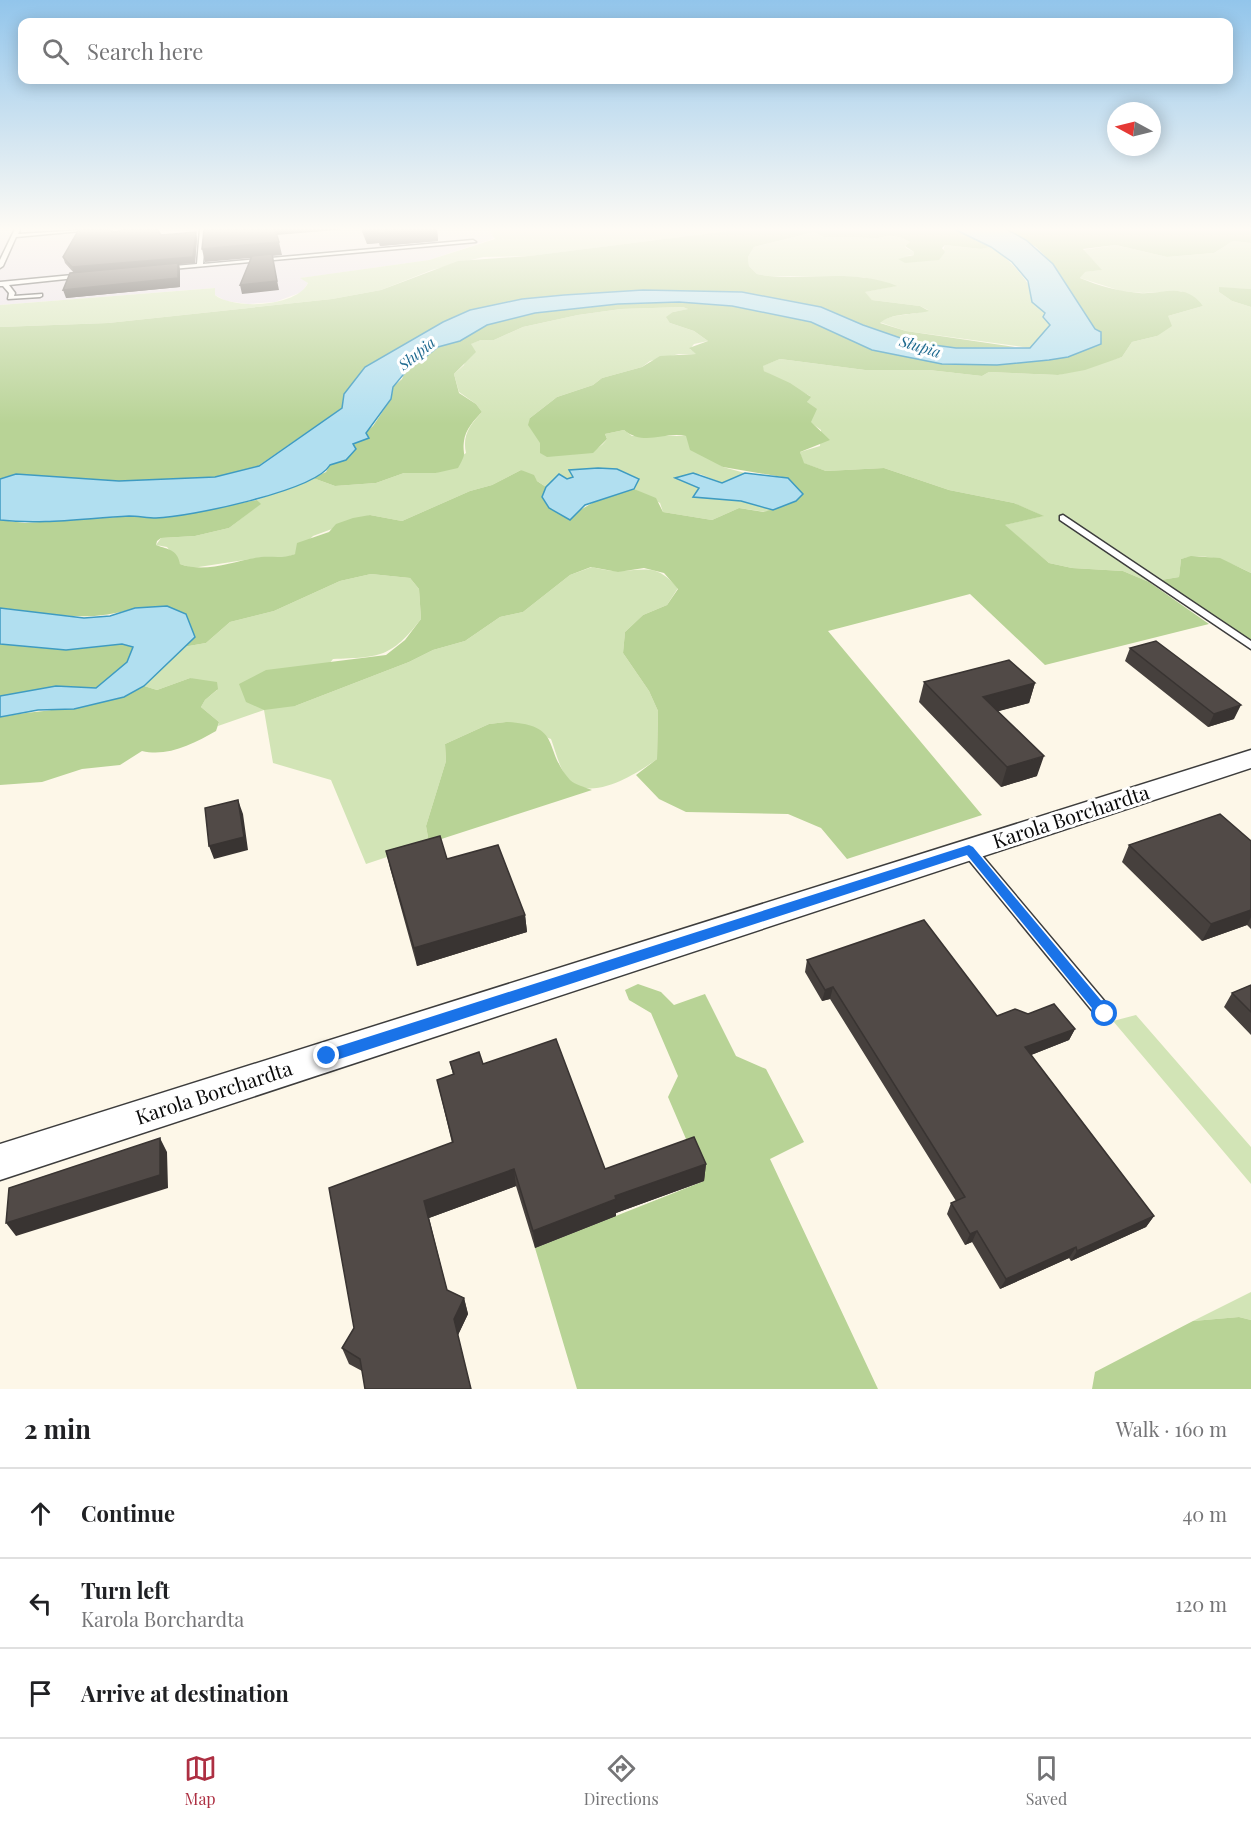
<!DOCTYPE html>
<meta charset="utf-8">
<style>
:root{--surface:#fff;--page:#f6f6f6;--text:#202124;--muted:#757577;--line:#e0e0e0;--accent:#ad2f42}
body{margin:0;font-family:"Playfair Display",serif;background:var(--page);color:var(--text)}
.compass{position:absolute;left:1107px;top:102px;width:54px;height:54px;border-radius:50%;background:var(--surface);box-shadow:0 3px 15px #0003;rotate:277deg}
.stop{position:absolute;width:18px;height:18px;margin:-14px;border:4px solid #1a73e8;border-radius:50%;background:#fff}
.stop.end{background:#1a73e8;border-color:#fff;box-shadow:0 2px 6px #0008}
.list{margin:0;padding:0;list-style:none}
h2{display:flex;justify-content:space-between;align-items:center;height:78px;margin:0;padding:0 24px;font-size:26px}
h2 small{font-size:20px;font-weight:400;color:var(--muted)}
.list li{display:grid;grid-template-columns:39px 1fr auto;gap:18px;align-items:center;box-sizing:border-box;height:90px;padding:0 24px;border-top:2px solid var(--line)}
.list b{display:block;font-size:22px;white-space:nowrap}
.list p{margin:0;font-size:20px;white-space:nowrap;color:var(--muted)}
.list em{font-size:20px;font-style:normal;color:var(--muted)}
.icon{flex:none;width:33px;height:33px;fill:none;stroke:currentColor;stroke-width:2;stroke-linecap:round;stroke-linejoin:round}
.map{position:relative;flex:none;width:1251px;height:1389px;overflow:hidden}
.search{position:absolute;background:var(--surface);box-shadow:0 3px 15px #0003;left:18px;right:18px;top:18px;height:66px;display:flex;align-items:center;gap:15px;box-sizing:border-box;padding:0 21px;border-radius:12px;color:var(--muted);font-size:22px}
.sheet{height:348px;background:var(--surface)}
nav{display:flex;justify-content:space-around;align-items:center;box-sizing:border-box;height:84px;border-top:2px solid var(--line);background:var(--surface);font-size:16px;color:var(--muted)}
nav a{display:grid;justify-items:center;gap:3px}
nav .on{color:var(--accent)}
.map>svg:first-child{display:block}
.industrial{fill:#e6dee8}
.green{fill:#d2e4b6}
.forest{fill:#b8d396}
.water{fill:#b1dff0;stroke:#3e9bc1;stroke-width:1.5}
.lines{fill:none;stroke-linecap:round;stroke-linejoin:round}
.service-casing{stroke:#3d3d3d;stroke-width:3}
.minor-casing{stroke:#3d3d3d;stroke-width:3}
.service{fill:#fff;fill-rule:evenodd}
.minor{fill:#fff;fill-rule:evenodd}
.wall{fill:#46403d}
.shaded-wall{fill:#393432}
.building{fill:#514a47;stroke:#393432;stroke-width:1.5}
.route{fill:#1a73e8}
.labels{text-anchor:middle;stroke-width:6;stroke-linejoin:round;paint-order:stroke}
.far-water-label{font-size:15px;font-style:italic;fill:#1f6a8f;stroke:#fff}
.near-street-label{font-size:20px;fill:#0a0a0a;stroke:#fff}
</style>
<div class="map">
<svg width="1251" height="1389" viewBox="0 0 1251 1389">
<rect width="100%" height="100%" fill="#fdf7e8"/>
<path class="industrial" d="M 0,229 L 489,229 L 495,238 L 429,260 L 302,278 L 308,283 L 302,292 L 275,302 L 248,304 L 226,301 L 215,295 L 215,288 L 0,305 Z"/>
<path class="green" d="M 489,229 L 744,229 L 530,256 L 483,257 L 432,270 L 381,290 L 332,299 L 108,323 L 0,327 L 0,305 L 215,288 L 215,295 C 234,310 297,307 308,283 L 300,278 L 429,260 L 495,239 Z
M 814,232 L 824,237 L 878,238 C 890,233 899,235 910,242 L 905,246 L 906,248 L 914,252 L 914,255 L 905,256 L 941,256 L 945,245 L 981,249 L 991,247 C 1017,264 1031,286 1045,313 L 1043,317 L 1050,325 L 1030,348 L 906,331 L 879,322 C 893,313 912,316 928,310 L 920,306 L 872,300 L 864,292 L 895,286 L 863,277 L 768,276 L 757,274 L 749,266 L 748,257 L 754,247 Z
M 1233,241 L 1251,243 L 1251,289 L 1219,288 L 1219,292 L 1232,301 L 1251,307 L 1251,573 C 1228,562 1207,551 1181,559 L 1179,577 L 1149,582 L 1123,571 L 1072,568 L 1049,563 L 1004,525 L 1043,516 L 1014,503 L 949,490 L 884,468 L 826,471 L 803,463 L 800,452 L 820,446 L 821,430 L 810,422 L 807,402 L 810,396 L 764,371 L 762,366 L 780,359 L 865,370 L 929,370 L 982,376 L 989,372 L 1058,375 L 1122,357 L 1132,342 L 1157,336 L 1168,316 L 1203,306 L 1181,291 L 1143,293 L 1121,291 L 1080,278 L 1084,272 L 1101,270 L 1082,250 L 1116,245 L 1167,257 L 1214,253 Z
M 683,307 L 689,309 L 673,312 L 670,323 L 694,331 L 708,341 L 694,344 L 690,349 L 697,354 L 679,354 L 650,361 L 642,367 L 602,378 L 593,385 L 557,397 L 530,418 L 561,455 C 579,453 596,455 607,439 L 605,434 L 624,430 L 632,436 L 687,436 L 689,442 L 723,467 L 745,473 L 722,483 L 700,474 L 676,478 L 699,488 L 693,497 L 741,501 L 773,510 L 765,512 L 739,508 L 712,520 L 663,512 L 660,503 L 634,489 L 639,479 L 570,470 L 574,477 L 567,479 L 559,474 L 546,487 L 521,470 L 492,485 L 470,491 L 402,521 L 370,515 L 313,536 L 295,554 L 282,559 L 264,557 L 192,568 L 180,564 L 167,547 L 156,545 L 161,538 L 195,536 L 229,528 L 260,504 L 257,500 L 313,478 L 335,486 L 376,483 L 404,473 L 436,473 L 466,453 C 462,435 470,425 482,412 L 476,404 L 459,392 L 454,374 L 464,365 L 470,344 L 481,340 L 494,340 L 523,327 L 578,315 L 621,309 Z
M 592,567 C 601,569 612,572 621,571 C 650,569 657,565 678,588 L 667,605 L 643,615 L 625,632 L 623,653 L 649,691 L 658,711 L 657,759 C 638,773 594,801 571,782 C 560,772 556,752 551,739 L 506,722 L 489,724 L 445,744 L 446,761 L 426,826 L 429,843 L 366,864 L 331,780 L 273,763 L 264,710 L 218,726 L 219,722 L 201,707 L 205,700 L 217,690 L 190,678 L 157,690 L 144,686 L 183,647 L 206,643 L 230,622 L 274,611 L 340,581 L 371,574 L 410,578 L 419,589 L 421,619 C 391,658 380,657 333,659 L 295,706 L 409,662 L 433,650 L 465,641 L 500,617 L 523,612 L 570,575 Z
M 1136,1015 L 1251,1147 L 1251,1184 L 1113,1021 Z
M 1251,1292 L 1251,1320 L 1239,1317 L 1193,1321 Z"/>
<path class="forest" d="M 744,229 L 954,229 L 991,247 L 981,249 L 945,245 L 942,248 L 945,252 L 939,260 L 905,263 L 898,259 L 914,255 L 914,252 L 905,246 L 910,242 C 899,235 890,234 878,238 L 824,237 L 814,232 L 754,247 L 748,257 L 749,266 L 757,274 L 768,276 C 811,280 855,269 897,286 L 865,292 L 872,300 L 920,306 L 929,311 C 913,315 891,313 880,323 L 906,331 L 1015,347 L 955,348 L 912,342 L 863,325 L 821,307 L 742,292 L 643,290 L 564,295 L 522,299 L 470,310 L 443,322 L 365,367 L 344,394 L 342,408 L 258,466 L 215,477 L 119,481 L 16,474 L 0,479 L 0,327 L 108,323 L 332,299 L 381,290 L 458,261 L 529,256 Z
M 1006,229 L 1251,229 L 1251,243 L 1233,241 L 1214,253 L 1167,257 L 1116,245 L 1083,249 L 1102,270 L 1085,272 L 1080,278 C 1099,286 1118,291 1139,293 C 1164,295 1184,281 1203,306 L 1168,316 L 1172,326 L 1157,336 L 1132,342 L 1122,357 L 1085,370 L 1058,375 L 989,372 L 982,376 L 929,370 L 865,370 L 780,359 L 763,366 L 764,371 L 790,383 L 811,397 L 807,402 L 817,409 L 811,422 L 830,440 L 800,452 L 804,463 L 826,471 L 884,468 L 949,490 L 1014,503 L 1044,516 L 1005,525 L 1049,563 L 1072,568 L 1123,571 L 1149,582 L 1209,624 L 1045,665 L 970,594 L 828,631 L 982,815 L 847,859 L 821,828 L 788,814 L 686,812 L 659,799 L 636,775 L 657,759 L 658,711 L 649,691 L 623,653 L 625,632 L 643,615 L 667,605 L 678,589 L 664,573 L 644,568 L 618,572 L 591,567 L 570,575 L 523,612 L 500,617 L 465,641 L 433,650 L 409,662 L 295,706 L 264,710 L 246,702 L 239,684 L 266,670 L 386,655 L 405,640 L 421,619 L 419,589 L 410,578 L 371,574 L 340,581 L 274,611 L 230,622 L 206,643 L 183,647 L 195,637 L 135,608 C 85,624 51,613 0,608 L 0,520 L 25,523 L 132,516 L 157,518 L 257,500 L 261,504 L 229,528 L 195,536 L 161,538 L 157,541 L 156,545 C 169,550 177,549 180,564 C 207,574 235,560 261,557 C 274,556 282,559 295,554 L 297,543 L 329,532 L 336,524 L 353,518 L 370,515 L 402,521 L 470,491 L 492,485 L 521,470 L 534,475 L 537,481 L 546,487 L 542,497 L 575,513 L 601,498 L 634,489 L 656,498 L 663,512 L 712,520 L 739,508 L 764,512 L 796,501 L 788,478 L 723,467 L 690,450 L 686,436 C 664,431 645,447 624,430 L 605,434 L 607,439 L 593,453 L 547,457 L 540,453 L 540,443 L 528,425 L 530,418 L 557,397 L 593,385 L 602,378 L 642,367 L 660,356 L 696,354 L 689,348 L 708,341 L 694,331 L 670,323 L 666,317 L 673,312 L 688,309 L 683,307 L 621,309 L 578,315 L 523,327 L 494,340 L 481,340 L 471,344 L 476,352 L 454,374 L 459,393 L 476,404 L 482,412 C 475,419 465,430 464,441 C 462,456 468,450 458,468 L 436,473 L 404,473 L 376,483 L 335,486 L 313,478 L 326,472 L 330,465 L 346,460 L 352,444 L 373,426 L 391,399 L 393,387 L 402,379 L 408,364 L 424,358 L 438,347 L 460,341 L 487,325 L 535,313 L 618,304 L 679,302 L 732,306 L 811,322 L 872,350 L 942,364 L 997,365 L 1049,360 L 1068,357 L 1101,344 L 1101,332 L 1095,329 L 1053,264 L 1036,247 Z
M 1219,287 L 1251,289 L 1251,307 L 1232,301 L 1219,292 Z
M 1191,556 L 1220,558 L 1251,573 L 1251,641 L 1161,580 L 1179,577 L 1181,559 Z
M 0,644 L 66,650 L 122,644 L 133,647 L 127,662 L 96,688 L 56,686 L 4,696 L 0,696 Z
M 190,678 L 217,682 L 218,689 L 205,700 L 201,707 L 219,722 L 216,731 C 193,744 168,757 142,751 L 120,765 L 82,769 L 42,782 L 0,785 L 0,717 C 50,708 98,710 144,686 L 157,690 Z
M 506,722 C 564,725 542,749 570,780 C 575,785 585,787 592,790 L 429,843 L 426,826 L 446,761 L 445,744 L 489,724 Z
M 638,984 L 661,992 L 674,1005 L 705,994 L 736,1056 L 766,1069 L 804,1142 L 770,1159 L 878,1389 L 577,1389 L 535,1248 L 704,1181 L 668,1097 L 678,1076 L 651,1013 L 629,1000 L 625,990 Z
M 1239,1317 L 1251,1320 L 1251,1389 L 1092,1389 L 1095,1372 L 1193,1321 Z"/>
<path class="water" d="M 954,229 L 1006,229 L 1026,240 L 1053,264 L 1095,329 L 1101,332 L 1101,344 L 1068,357 L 1049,360 L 997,365 L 942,364 L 872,350 L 811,322 L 732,306 L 679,302 L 618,304 L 535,313 L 487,325 L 460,341 L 438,347 L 424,358 L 408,364 L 408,369 L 393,387 L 391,399 L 366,433 L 369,438 L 353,444 L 356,449 L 346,460 L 330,465 C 315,491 188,517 156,518 C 147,518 138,516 129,516 C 86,518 43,525 0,520 L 0,479 L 16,474 L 119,481 L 215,477 L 259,466 L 342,408 L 344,394 L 365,367 L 443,322 L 470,310 L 522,299 L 564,295 L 643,290 L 742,292 L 821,307 L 863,325 L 912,342 L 956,348 L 1030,348 L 1050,325 L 1043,317 L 1045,313 L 1032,302 L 1028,281 L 1012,262 L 991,247 Z
M 598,468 L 617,469 L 639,479 L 634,489 L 585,505 L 570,520 L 549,508 L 542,497 L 546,487 L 559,474 L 567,479 L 573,477 L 569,470 Z
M 693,473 L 722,483 L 745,473 L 788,478 L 803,494 L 796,501 L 773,510 L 741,501 L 693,497 L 699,488 L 675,478 Z
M 167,606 L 186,614 L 195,637 L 144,686 L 124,697 L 74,709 L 38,710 L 0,717 L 0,696 L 56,686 L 96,688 L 127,662 L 133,647 L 122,644 L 66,650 L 0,644 L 0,608 L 84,618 L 110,616 L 135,608 Z"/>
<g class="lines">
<defs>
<path id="service" d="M 15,229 L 20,230 L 18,234 L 102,229 L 16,237 L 3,266 L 0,268 L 0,260 Z
M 200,229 L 206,229 L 203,264 L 473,240 L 476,242 L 161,270 L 163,267 L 197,264 Z
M 83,274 L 85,277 L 9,285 L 15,293 L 14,296 L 42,294 L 42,296 L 40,297 L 8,299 L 9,293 L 3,286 L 0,286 L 0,282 Z
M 1063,515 L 1251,641 L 1251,649 L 1060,520 L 1060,516 Z
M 969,845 L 974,846 L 1111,1009 L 1113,1014 L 1111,1019 L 1105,1021 L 1099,1019 L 964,854 L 962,850 L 964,846 Z"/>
<path id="minor" d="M 1251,750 L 1251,768 L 0,1180 L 0,1144 Z"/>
</defs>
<use href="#service" class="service-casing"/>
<use href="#minor" class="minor-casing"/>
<use href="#service" class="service"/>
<use href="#minor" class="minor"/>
</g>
<path class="wall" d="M 361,229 L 437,229 L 438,241 L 380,246 L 379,243 L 367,244 Z
M 116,232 L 161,235 L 197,238 L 195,263 L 179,264 L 180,271 L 180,287 L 66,298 L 74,273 L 65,263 L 63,257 Z
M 1130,648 L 1234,719 L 1208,727 L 1125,661 Z
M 924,682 L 1035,683 L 1029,703 L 998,711 L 1037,776 L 1001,787 L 919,702 Z
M 1251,841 L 1251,929 L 1247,925 L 1202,941 L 1122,862 L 1129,845 Z
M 386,851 L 447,859 L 525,915 L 527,932 L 417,966 L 390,868 Z
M 807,960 L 997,1016 L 1075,1029 L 1069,1040 L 1031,1055 L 1154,1216 L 1146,1227 L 1071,1261 L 1069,1258 L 1000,1289 L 972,1242 L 965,1245 L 947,1214 L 951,1203 L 956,1201 L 830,999 L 822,1001 L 805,972 Z
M 1251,985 L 1251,1035 L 1224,1007 L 1232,993 Z
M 450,1062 L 483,1064 L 605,1169 L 706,1164 L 704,1181 L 616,1213 L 616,1216 L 535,1248 L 516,1186 L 429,1218 L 447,1290 L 464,1298 L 468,1314 L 458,1335 L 362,1371 L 349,1364 L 342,1348 L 354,1328 L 452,1143 L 437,1080 L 453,1075 Z"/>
<path class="shaded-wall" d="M 274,229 L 348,229 L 276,235 Z
M 428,229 L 437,229 L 438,241 L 380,246 L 378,233 Z
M 377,230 L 379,243 L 367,244 L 365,231 Z
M 196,232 L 197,238 L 195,263 L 179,264 L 180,271 L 180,287 L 66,298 L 63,290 L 74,273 L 72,267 Z
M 279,242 L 282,255 L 272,256 L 279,290 L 242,294 L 240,285 L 272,256 L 205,262 L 202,249 Z
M 1035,683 L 1029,703 L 977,717 L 983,697 Z
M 1241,705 L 1234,719 L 1208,727 L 1214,714 Z
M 1044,756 L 1037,776 L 1001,787 L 1007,767 Z
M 238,800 L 243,814 L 248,850 L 214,859 L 209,846 Z
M 1251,910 L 1251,917 L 1247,925 L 1202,941 L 1211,924 Z
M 525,915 L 527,932 L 417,966 L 414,948 Z
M 833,987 L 830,999 L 822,1001 L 825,990 Z
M 1075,1029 L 1069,1040 L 1021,1059 L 1025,1047 Z
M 160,1138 L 167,1152 L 168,1188 L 16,1236 L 6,1223 Z
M 706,1164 L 704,1181 L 616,1213 L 616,1216 L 535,1248 L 533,1231 L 615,1196 Z
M 514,1169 L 516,1186 L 429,1218 L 424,1201 Z
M 1154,1216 L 1146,1227 L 1071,1261 L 1077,1251 Z
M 977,1231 L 972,1242 L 965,1245 L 970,1234 Z
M 1076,1247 L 1069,1258 L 1000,1289 L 1006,1279 Z
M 464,1298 L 468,1314 L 458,1335 L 454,1319 Z"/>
<path class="building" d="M 92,229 L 105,229 L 116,232 L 123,229 L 157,229 L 161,235 L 196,232 L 193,257 L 72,267 L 63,257 L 78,231 Z
M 204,229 L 275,229 L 279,242 L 202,249 Z
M 364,229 L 428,229 L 378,233 L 377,230 L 365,231 Z
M 272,254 L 277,281 L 240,285 L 252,256 Z
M 178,263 L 178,278 L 63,290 L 70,273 Z
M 1156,641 L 1241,705 L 1214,714 L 1130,648 Z
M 1009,660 L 1035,683 L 983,697 L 1044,756 L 1007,767 L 924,682 Z
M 238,800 L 244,837 L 209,846 L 205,808 Z
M 1220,814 L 1251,841 L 1251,910 L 1211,924 L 1129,845 Z
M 440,836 L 447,859 L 498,845 L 525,915 L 414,948 L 386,851 Z
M 924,920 L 997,1016 L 1015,1009 L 1028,1014 L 1054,1004 L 1075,1029 L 1025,1047 L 1154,1216 L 1077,1251 L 1076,1247 L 1006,1279 L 977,1231 L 970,1234 L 951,1203 L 965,1197 L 833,987 L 825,990 L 807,960 Z
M 1251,985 L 1251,1012 L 1232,993 Z
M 556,1039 L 605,1169 L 694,1137 L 706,1164 L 615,1196 L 616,1199 L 533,1231 L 514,1169 L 424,1201 L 447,1290 L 464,1298 L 454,1319 L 471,1389 L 365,1389 L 360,1359 L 342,1348 L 354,1328 L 329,1188 L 453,1142 L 437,1080 L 454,1074 L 450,1062 L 479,1052 L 483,1064 Z
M 160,1138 L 160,1175 L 6,1223 L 9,1188 Z"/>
<linearGradient id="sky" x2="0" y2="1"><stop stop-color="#92c5eb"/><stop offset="0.54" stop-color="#fefbf5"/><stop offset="1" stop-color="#fefbf5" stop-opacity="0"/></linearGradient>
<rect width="1251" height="424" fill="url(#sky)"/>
<path class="route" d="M 969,845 L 973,847 L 1109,1010 L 1109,1018 L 1100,1018 L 967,855 L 327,1063 L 320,1056 L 327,1050 Z"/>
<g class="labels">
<g class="far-water-label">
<text transform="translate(920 347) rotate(17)" y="5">Słupia</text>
<text transform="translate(417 354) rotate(-39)" y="5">Słupia</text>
</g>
<g class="near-street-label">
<text transform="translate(1071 817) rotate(-18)" y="7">Karola Borchardta</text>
<text transform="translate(214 1093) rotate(-18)" y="7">Karola Borchardta</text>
</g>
</g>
</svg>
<svg class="compass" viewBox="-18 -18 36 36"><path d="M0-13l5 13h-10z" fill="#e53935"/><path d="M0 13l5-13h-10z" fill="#757577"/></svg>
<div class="stop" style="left:1105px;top:1014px"></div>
<div class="stop end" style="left:327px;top:1056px"></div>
<div class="search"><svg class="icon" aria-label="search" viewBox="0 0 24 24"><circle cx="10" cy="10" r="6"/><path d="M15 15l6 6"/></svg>Search here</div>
</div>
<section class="sheet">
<h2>2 min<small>Walk · 160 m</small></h2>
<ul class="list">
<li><svg class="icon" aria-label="ahead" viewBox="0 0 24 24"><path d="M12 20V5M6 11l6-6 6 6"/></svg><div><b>Continue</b></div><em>40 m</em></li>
<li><svg class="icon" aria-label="left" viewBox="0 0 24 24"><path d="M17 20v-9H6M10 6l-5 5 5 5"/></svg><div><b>Turn left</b><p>Karola Borchardta</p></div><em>120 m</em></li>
<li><svg class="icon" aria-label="arrive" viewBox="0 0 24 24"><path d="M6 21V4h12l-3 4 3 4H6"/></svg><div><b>Arrive at destination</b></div></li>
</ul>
</section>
<nav>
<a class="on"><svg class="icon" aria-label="map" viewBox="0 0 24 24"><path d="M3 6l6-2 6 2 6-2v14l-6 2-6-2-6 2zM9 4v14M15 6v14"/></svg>Map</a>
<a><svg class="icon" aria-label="directions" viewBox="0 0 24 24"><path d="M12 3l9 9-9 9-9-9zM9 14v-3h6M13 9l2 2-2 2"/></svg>Directions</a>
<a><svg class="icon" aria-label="saved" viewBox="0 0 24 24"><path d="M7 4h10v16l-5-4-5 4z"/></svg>Saved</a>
</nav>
